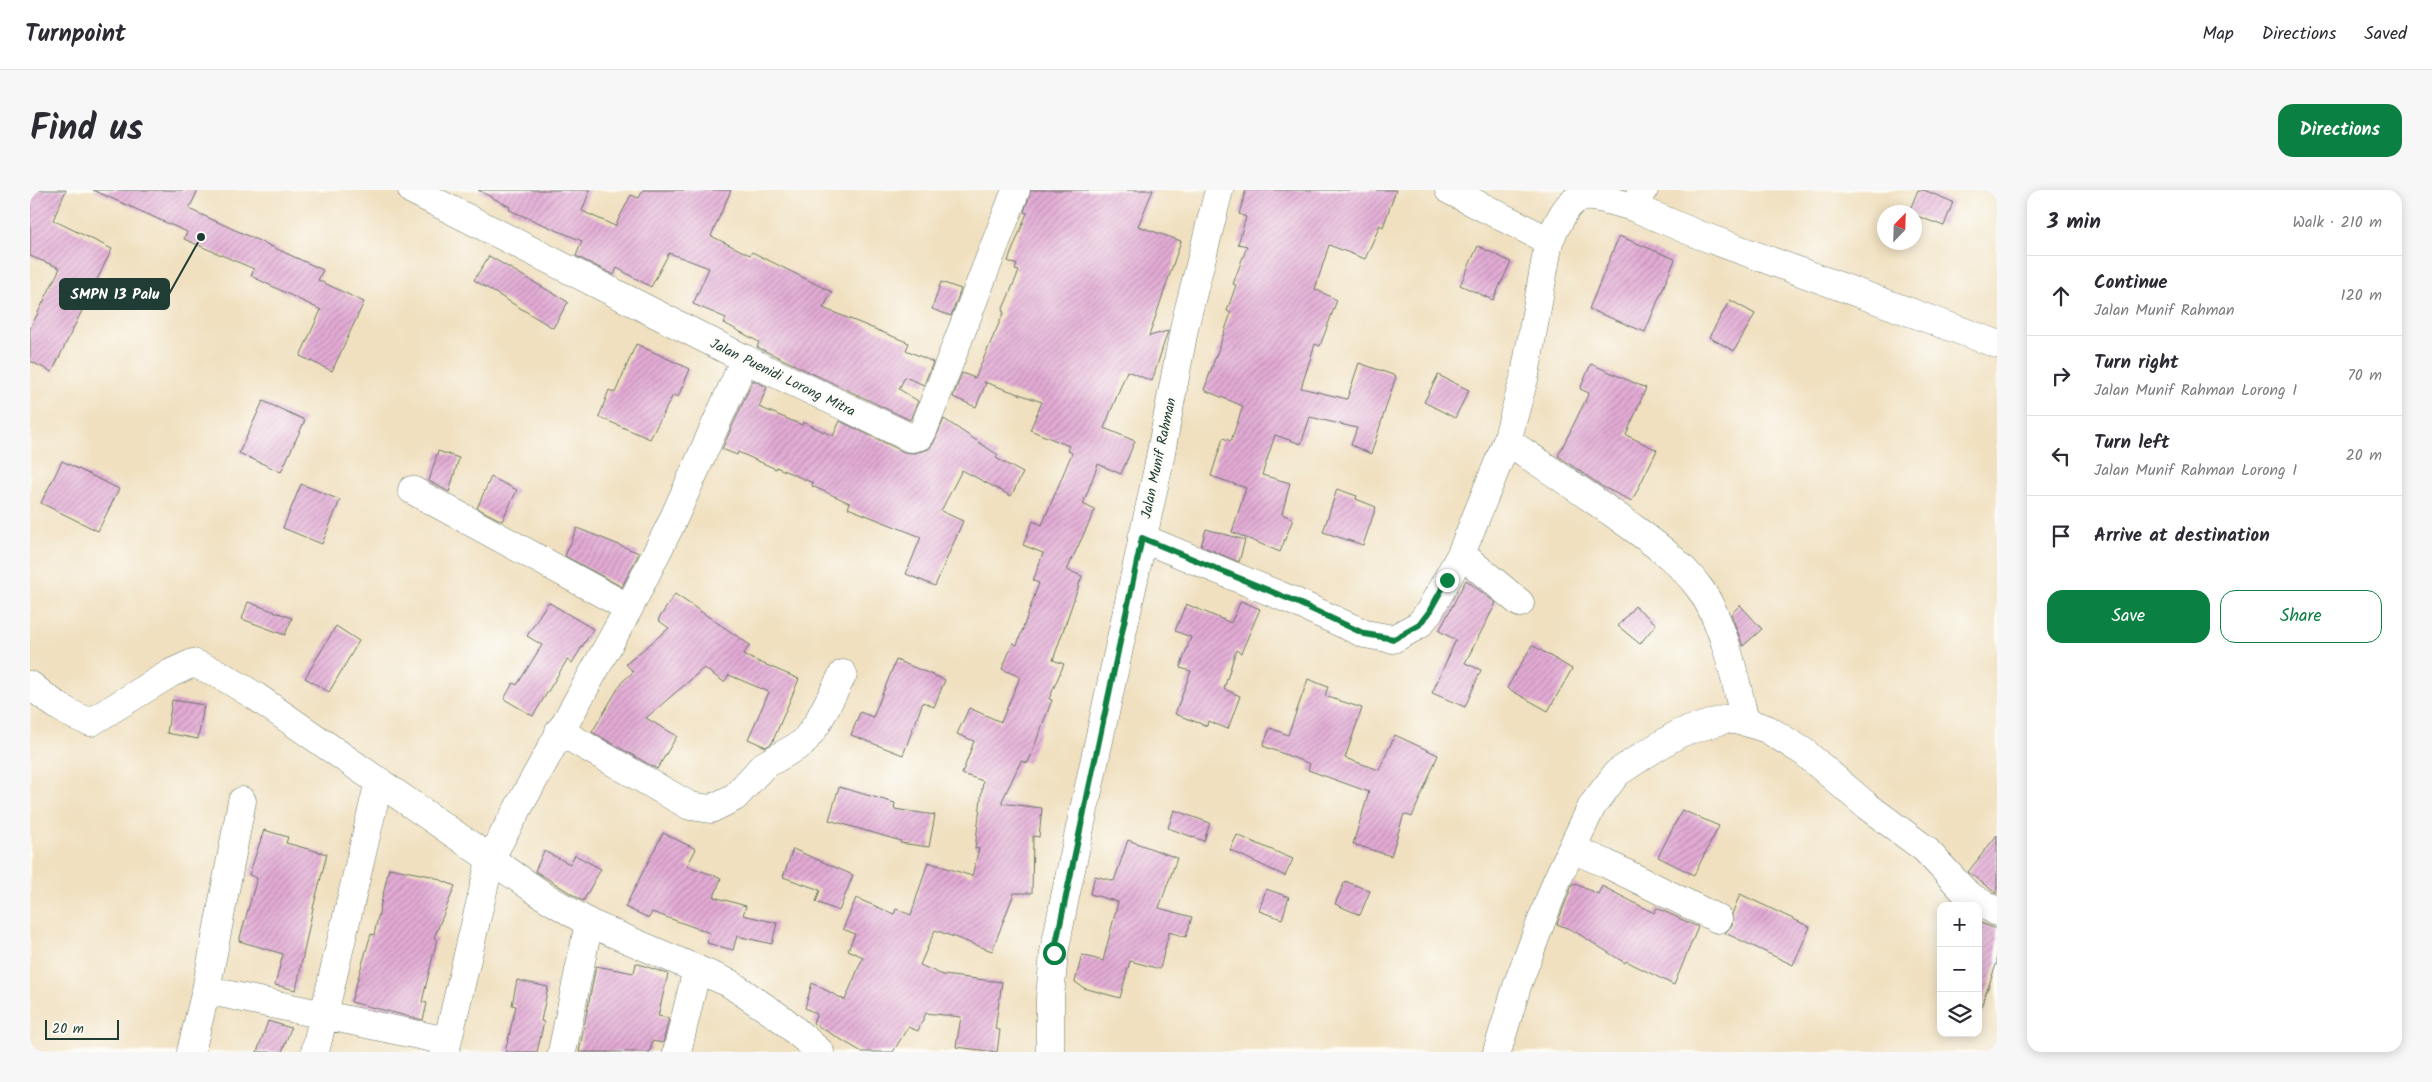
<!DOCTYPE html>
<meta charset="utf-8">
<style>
:root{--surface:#fff;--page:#f7f7f7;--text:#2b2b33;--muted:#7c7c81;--line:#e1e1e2;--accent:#0b8043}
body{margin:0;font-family:Kalam,sans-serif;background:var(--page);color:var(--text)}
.controls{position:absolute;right:15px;bottom:15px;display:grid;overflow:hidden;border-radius:10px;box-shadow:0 2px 12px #0003}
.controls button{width:45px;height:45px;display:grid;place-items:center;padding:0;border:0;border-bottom:1px solid var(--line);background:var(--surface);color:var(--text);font:25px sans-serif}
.compass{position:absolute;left:1847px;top:15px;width:45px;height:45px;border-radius:50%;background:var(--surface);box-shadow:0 2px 12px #0003;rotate:23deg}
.scale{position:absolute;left:15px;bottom:12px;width:74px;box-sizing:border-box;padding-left:5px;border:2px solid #1f3d34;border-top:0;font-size:14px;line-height:18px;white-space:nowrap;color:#1f3d34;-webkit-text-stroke:4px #fdfcf7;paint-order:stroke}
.stop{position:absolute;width:15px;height:15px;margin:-11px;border:4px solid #0b8043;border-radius:50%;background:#fff}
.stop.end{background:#0b8043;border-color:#fff;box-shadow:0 1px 5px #0008}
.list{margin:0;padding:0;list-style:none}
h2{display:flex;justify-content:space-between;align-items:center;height:65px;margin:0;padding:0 20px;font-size:21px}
h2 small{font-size:16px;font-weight:400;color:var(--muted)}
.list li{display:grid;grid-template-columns:32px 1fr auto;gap:15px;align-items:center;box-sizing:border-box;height:80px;padding:0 20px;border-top:1px solid var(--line)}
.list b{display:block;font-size:19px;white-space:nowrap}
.list p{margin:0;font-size:16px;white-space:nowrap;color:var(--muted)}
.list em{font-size:16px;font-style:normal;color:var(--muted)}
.actions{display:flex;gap:10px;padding:15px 20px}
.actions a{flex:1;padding:11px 0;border:1px solid var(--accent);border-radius:15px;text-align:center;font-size:18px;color:var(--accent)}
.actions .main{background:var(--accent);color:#fff}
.icon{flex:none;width:28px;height:28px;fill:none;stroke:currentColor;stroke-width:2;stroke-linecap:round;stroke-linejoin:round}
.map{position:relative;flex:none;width:1967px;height:862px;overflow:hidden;border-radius:15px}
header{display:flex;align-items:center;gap:30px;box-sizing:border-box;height:70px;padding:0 25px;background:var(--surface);border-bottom:1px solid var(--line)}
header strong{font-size:24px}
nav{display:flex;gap:28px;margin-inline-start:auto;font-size:18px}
.intro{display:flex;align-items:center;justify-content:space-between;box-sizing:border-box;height:120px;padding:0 30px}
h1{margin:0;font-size:35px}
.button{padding:12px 22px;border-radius:15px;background:var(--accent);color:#fff;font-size:18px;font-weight:700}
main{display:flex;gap:30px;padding:0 30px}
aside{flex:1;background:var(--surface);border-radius:15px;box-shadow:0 2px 12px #0003}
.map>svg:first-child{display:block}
.building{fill:url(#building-hatch)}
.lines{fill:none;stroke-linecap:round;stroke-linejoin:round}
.minor-casing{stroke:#687665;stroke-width:29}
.tertiary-casing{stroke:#687665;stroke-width:29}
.minor{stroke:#fff;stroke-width:28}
.tertiary{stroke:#fff;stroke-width:28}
.route{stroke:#0b8043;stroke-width:6}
.labels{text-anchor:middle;stroke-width:5;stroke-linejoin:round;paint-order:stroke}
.street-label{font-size:14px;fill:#1f3d34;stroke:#fdfcf7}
.leader{fill:none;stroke:#1f3d34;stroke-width:2}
.callout-dot{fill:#1f3d34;stroke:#fdfcf7;stroke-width:2}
.callout{fill:#1f3d34;stroke:#1f3d34;stroke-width:2}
.callout-label{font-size:15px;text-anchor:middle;font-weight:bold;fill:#fff}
</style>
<header>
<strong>Turnpoint</strong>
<nav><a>Map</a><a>Directions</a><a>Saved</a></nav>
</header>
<div class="intro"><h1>Find us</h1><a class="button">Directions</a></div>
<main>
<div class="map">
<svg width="1967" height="862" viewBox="0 0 1967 862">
<defs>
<pattern id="building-hatch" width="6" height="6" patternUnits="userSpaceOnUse" patternTransform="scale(1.25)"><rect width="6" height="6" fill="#e3abd5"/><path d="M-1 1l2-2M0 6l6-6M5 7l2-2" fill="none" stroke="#b78cae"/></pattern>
</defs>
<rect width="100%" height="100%" fill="#fdfcf7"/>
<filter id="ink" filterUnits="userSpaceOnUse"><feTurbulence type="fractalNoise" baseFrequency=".02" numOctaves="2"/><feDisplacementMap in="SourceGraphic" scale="10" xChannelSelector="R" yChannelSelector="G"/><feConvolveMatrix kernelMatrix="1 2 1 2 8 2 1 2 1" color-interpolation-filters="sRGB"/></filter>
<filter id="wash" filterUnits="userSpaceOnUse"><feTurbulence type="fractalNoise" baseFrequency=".0096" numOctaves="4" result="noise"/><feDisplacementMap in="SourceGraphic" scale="20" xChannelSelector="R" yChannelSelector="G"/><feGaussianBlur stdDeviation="1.12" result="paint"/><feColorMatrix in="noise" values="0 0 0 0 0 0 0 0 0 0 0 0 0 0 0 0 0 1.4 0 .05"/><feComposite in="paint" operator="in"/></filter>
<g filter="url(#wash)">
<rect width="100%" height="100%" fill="#f0e0c0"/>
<g id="blocks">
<path class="building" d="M 0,0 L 36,0 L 23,30 L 82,59 L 22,182 L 0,171 L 0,139 L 30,78 L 0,66 Z
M 63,0 L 168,0 L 159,19 L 293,80 L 288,90 L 334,112 L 302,181 L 270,166 L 291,120 L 221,86 L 224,79 L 154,49 L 157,42 Z
M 448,0 L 560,0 L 552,21 L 585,36 L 601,5 L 609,8 L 613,0 L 701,0 L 681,46 L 720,65 L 722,62 L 802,102 L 793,118 L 879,153 L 876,160 L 903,172 L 894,195 L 875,187 L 869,199 L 888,211 L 880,230 L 727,157 L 729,152 L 694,133 L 696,128 L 663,114 L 679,78 L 639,63 L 621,97 L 587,78 L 584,85 L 546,66 L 552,51 L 479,20 L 480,17 Z
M 1001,0 L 1123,0 L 1108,36 L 1151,51 L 1119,146 L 1138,141 L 1137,144 L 1122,191 L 1097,181 L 1074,238 L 1105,251 L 1091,284 L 1068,274 L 1053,314 L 1065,320 L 1037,380 L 1052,386 L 1023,470 L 1034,474 L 1019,509 L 1022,510 L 998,573 L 991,571 L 971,613 L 1012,618 L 1009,647 L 1003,646 L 1002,703 L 984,703 L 962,761 L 905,740 L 890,775 L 913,785 L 972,792 L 965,839 L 970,840 L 967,862 L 926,857 L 931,827 L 896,823 L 888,841 L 878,837 L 863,862 L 832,862 L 783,833 L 787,824 L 775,818 L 782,793 L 815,810 L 833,767 L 818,760 L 825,744 L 813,739 L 826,708 L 864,724 L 866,719 L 881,725 L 898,672 L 942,686 L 949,658 L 945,659 L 953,591 L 932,584 L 944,551 L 927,544 L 939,518 L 971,532 L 990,487 L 972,479 L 983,453 L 987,455 L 1009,393 L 1003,391 L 1013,363 L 993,355 L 1003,331 L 1012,335 L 1042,263 L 1037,260 L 1039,256 L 1000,240 L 1012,212 L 954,192 L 956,193 L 946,217 L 923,207 L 932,183 L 945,188 L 974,122 L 972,121 L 989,81 L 985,80 L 987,75 L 978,71 L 997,23 L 994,22 Z
M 1216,0 L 1366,0 L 1353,37 L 1350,35 L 1335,69 L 1299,55 L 1285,99 L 1307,110 L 1290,156 L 1285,154 L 1271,198 L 1317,209 L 1329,173 L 1366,186 L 1341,264 L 1321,255 L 1327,238 L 1280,227 L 1271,254 L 1245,245 L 1232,285 L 1260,293 L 1252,324 L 1263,329 L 1250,362 L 1202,342 L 1216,298 L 1181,286 L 1193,248 L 1201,251 L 1213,216 L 1174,200 L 1201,123 L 1197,121 L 1206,95 L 1203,94 L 1217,56 L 1208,54 L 1216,27 L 1209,24 Z
M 1888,0 L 1894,0 L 1923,12 L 1914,36 L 1884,25 L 1884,22 L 1879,22 Z
M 1589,46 L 1645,69 L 1615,142 L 1559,119 Z
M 1448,56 L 1481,72 L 1463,110 L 1430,95 Z
M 459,66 L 538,112 L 523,138 L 444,90 Z
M 911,92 L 931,99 L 921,126 L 902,119 Z
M 1700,110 L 1725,124 L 1704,161 L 1679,147 Z
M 606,154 L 660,179 L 648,207 L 643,205 L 620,249 L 569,227 L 579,200 L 585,203 Z
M 1561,174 L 1616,198 L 1596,245 L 1627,260 L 1602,311 L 1573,297 L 1528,266 L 1559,203 L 1550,199 Z
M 1408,185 L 1439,200 L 1425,228 L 1394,212 Z
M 723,190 L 737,197 L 729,217 L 772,235 L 773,232 L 803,246 L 810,231 L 874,262 L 884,263 L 899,259 L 903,254 L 914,229 L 968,265 L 966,268 L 993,283 L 981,306 L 932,280 L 911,321 L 933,331 L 905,396 L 876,384 L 891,347 L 818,318 L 820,313 L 782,296 L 783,293 L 746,277 L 746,279 L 708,262 L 707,265 L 692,259 Z
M 233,211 L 275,230 L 251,282 L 209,263 Z
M 408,261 L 429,268 L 419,302 L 399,291 Z
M 32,271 L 89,299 L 68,341 L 11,313 Z
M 461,287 L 487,300 L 472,331 L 447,318 Z
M 271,294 L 310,310 L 292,354 L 253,338 Z
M 1307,299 L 1327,306 L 1326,309 L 1346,317 L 1333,355 L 1293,342 Z
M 547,338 L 609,363 L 592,397 L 535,366 Z
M 1176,339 L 1215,350 L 1209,372 L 1171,356 Z
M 1436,390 L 1466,413 L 1435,473 L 1451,480 L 1435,517 L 1402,503 L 1426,450 L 1409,441 Z
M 645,404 L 720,455 L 713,465 L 769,489 L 742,553 L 736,557 L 718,549 L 739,502 L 699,485 L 694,492 L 674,478 L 616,528 L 647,546 L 627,579 L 562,542 L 592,492 L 603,482 L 596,474 L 639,438 L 628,430 Z
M 1211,411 L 1230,419 L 1211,463 L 1206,460 L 1194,499 L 1210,506 L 1198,539 L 1178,531 L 1177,536 L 1145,524 L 1161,481 L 1150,478 L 1161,447 L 1145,441 L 1156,414 L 1201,433 Z
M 218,412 L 262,428 L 255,445 L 212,429 Z
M 518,412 L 563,439 L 542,473 L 537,470 L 503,526 L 474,509 L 483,493 L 487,495 L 512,455 L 497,446 Z
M 1710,415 L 1732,439 L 1713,456 L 1701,424 Z
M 1605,416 L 1626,434 L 1610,454 L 1588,436 Z
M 306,436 L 329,451 L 299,502 L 275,488 Z
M 1502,455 L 1542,479 L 1518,521 L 1477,498 Z
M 866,470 L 915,490 L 904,517 L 893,512 L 873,565 L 821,545 L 830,522 L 843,527 Z
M 1278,489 L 1298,497 L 1295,506 L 1332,518 L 1315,568 L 1349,580 L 1365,545 L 1408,565 L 1382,627 L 1374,624 L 1361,666 L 1323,654 L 1339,602 L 1278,580 L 1280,574 L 1233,556 L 1240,538 L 1258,545 Z
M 142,510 L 174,515 L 168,549 L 137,543 Z
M 809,597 L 865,613 L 864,619 L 905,625 L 899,657 L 870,653 L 871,651 L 799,630 Z
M 1144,620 L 1180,633 L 1174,651 L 1138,638 Z
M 1652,620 L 1689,636 L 1664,685 L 1628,667 Z
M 234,640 L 258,647 L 256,653 L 297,664 L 283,718 L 266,800 L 245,795 L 253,764 L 209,751 L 227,688 L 219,685 Z
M 633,643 L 666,659 L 657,676 L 691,688 L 684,707 L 716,716 L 713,725 L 747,733 L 742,754 L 707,746 L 703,760 L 677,753 L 680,743 L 622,722 L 619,728 L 595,717 Z
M 1207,645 L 1263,669 L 1255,686 L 1200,660 Z
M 1967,645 L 1967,704 L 1938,682 Z
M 1098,650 L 1147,668 L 1129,718 L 1162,727 L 1156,747 L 1139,742 L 1130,779 L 1100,771 L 1090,808 L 1054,798 L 1045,792 L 1052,765 L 1073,771 L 1088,712 L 1060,704 L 1065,686 L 1084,691 Z
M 763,659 L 823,685 L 809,721 L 786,712 L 790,700 L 753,687 Z
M 514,661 L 540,674 L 545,665 L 571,679 L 553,711 L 505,681 Z
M 359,678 L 401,686 L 425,696 L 404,748 L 407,749 L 392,812 L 397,813 L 393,830 L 321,812 L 341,744 L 344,745 Z
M 1315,691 L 1340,701 L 1330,725 L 1305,714 Z
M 1543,693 L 1568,704 L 1572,696 L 1624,723 L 1627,718 L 1668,737 L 1644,795 L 1596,771 L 1595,773 L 1544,741 L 1527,734 Z
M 1236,699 L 1259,707 L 1252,729 L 1229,721 Z
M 1710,704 L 1780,737 L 1763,775 L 1695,743 L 1702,735 L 1702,724 Z
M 1948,732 L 1967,739 L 1967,772 L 1951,817 L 1948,817 Z
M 606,773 L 638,784 L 628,826 L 639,828 L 633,853 L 622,851 L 620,862 L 549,862 L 566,776 L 604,783 Z
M 487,790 L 518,797 L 511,831 L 514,832 L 507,862 L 475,862 L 486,816 L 482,815 Z
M 238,831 L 261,838 L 252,862 L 227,862 Z"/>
</g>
</g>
<g filter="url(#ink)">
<use href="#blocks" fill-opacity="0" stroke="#687665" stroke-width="1"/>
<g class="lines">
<defs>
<path id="minor" d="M 382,0 L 715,169 L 881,248 L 890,246 L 893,241 L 986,0
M 1603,17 L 1667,44 L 1967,154
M 1519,51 C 1544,0 1544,0 1603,17 L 1614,0
M 1477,251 C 1520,280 1564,309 1606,340 C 1629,357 1653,375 1670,399 C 1694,432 1706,492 1715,532
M 382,300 L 599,418
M 1112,348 L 1263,411 L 1335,444 L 1363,449 L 1389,435 L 1399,422 L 1431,364 L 1477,251 L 1495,185 L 1519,51 L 1419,0
M 1431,364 L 1490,413
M 0,495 C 19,510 37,525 61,532 L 141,483 L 163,473 L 189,484 L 225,506 L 514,706 L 559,733 L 699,793 L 752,829 L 790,862
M 529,541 L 660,616 L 681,619 L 705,607 L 733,576 L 773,553 L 787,534 L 813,484
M 1542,659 L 1575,673 L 1688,729
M 176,800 L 212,611
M 161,862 L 176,800 L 417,851
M 285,862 L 349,591
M 415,862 L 461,667 L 599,418 L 641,334 L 715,169
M 532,862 L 559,733
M 647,862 L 667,779
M 1467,862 L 1488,793 L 1527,690 L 1562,616 L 1587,583 L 1614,565 L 1650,543 L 1696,529 L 1715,532 L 1737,539 L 1774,562 L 1837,616 L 1895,659 L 1938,705 L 1967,722"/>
<path id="tertiary" d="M 1020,862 L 1020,807 L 1024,763 L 1035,707 L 1128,278 L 1155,134 L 1189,0"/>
</defs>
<use href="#minor" class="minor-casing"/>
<use href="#tertiary" class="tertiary-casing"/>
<use href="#minor" class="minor"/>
<use href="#tertiary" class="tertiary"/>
</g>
</g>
<g class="lines" filter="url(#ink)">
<path class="route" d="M 1024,763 L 1112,348 L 1264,411 L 1335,444 L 1364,449 L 1389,435 L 1399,422 L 1417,390"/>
</g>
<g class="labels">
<g class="street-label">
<text transform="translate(753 187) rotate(26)" y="5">Jalan Puenidi Lorong Mitra</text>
<text transform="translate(1128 268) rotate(-78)" y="5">Jalan Munif Rahman</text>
</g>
</g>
<path class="leader" d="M171 47L139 104"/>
<circle class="callout-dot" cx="171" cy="47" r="5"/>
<rect class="callout" x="30" y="89" width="109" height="30" rx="5"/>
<g class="callout-label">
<text x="85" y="109">SMPN 13 Palu</text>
</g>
</svg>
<div class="controls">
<button>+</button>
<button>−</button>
<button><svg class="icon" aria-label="layers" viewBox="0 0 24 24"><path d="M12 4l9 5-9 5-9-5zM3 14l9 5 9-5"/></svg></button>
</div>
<svg class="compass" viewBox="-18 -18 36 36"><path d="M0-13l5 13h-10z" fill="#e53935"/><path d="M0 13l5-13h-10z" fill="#7c7c81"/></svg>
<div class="scale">20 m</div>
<div class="stop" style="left:1024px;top:763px"></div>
<div class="stop end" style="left:1417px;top:390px"></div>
</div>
<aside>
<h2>3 min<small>Walk · 210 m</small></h2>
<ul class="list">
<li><svg class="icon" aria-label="ahead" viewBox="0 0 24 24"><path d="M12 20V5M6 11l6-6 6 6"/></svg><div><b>Continue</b><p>Jalan Munif Rahman</p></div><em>120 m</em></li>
<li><svg class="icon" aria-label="right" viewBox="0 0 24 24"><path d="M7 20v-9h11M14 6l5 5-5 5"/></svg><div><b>Turn right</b><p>Jalan Munif Rahman Lorong I</p></div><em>70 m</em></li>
<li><svg class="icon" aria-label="left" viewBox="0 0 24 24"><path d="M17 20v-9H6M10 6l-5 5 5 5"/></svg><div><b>Turn left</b><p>Jalan Munif Rahman Lorong I</p></div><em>20 m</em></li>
<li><svg class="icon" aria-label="arrive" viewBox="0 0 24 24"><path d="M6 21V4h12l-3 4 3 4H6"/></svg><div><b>Arrive at destination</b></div></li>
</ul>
<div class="actions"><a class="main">Save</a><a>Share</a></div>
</aside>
</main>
